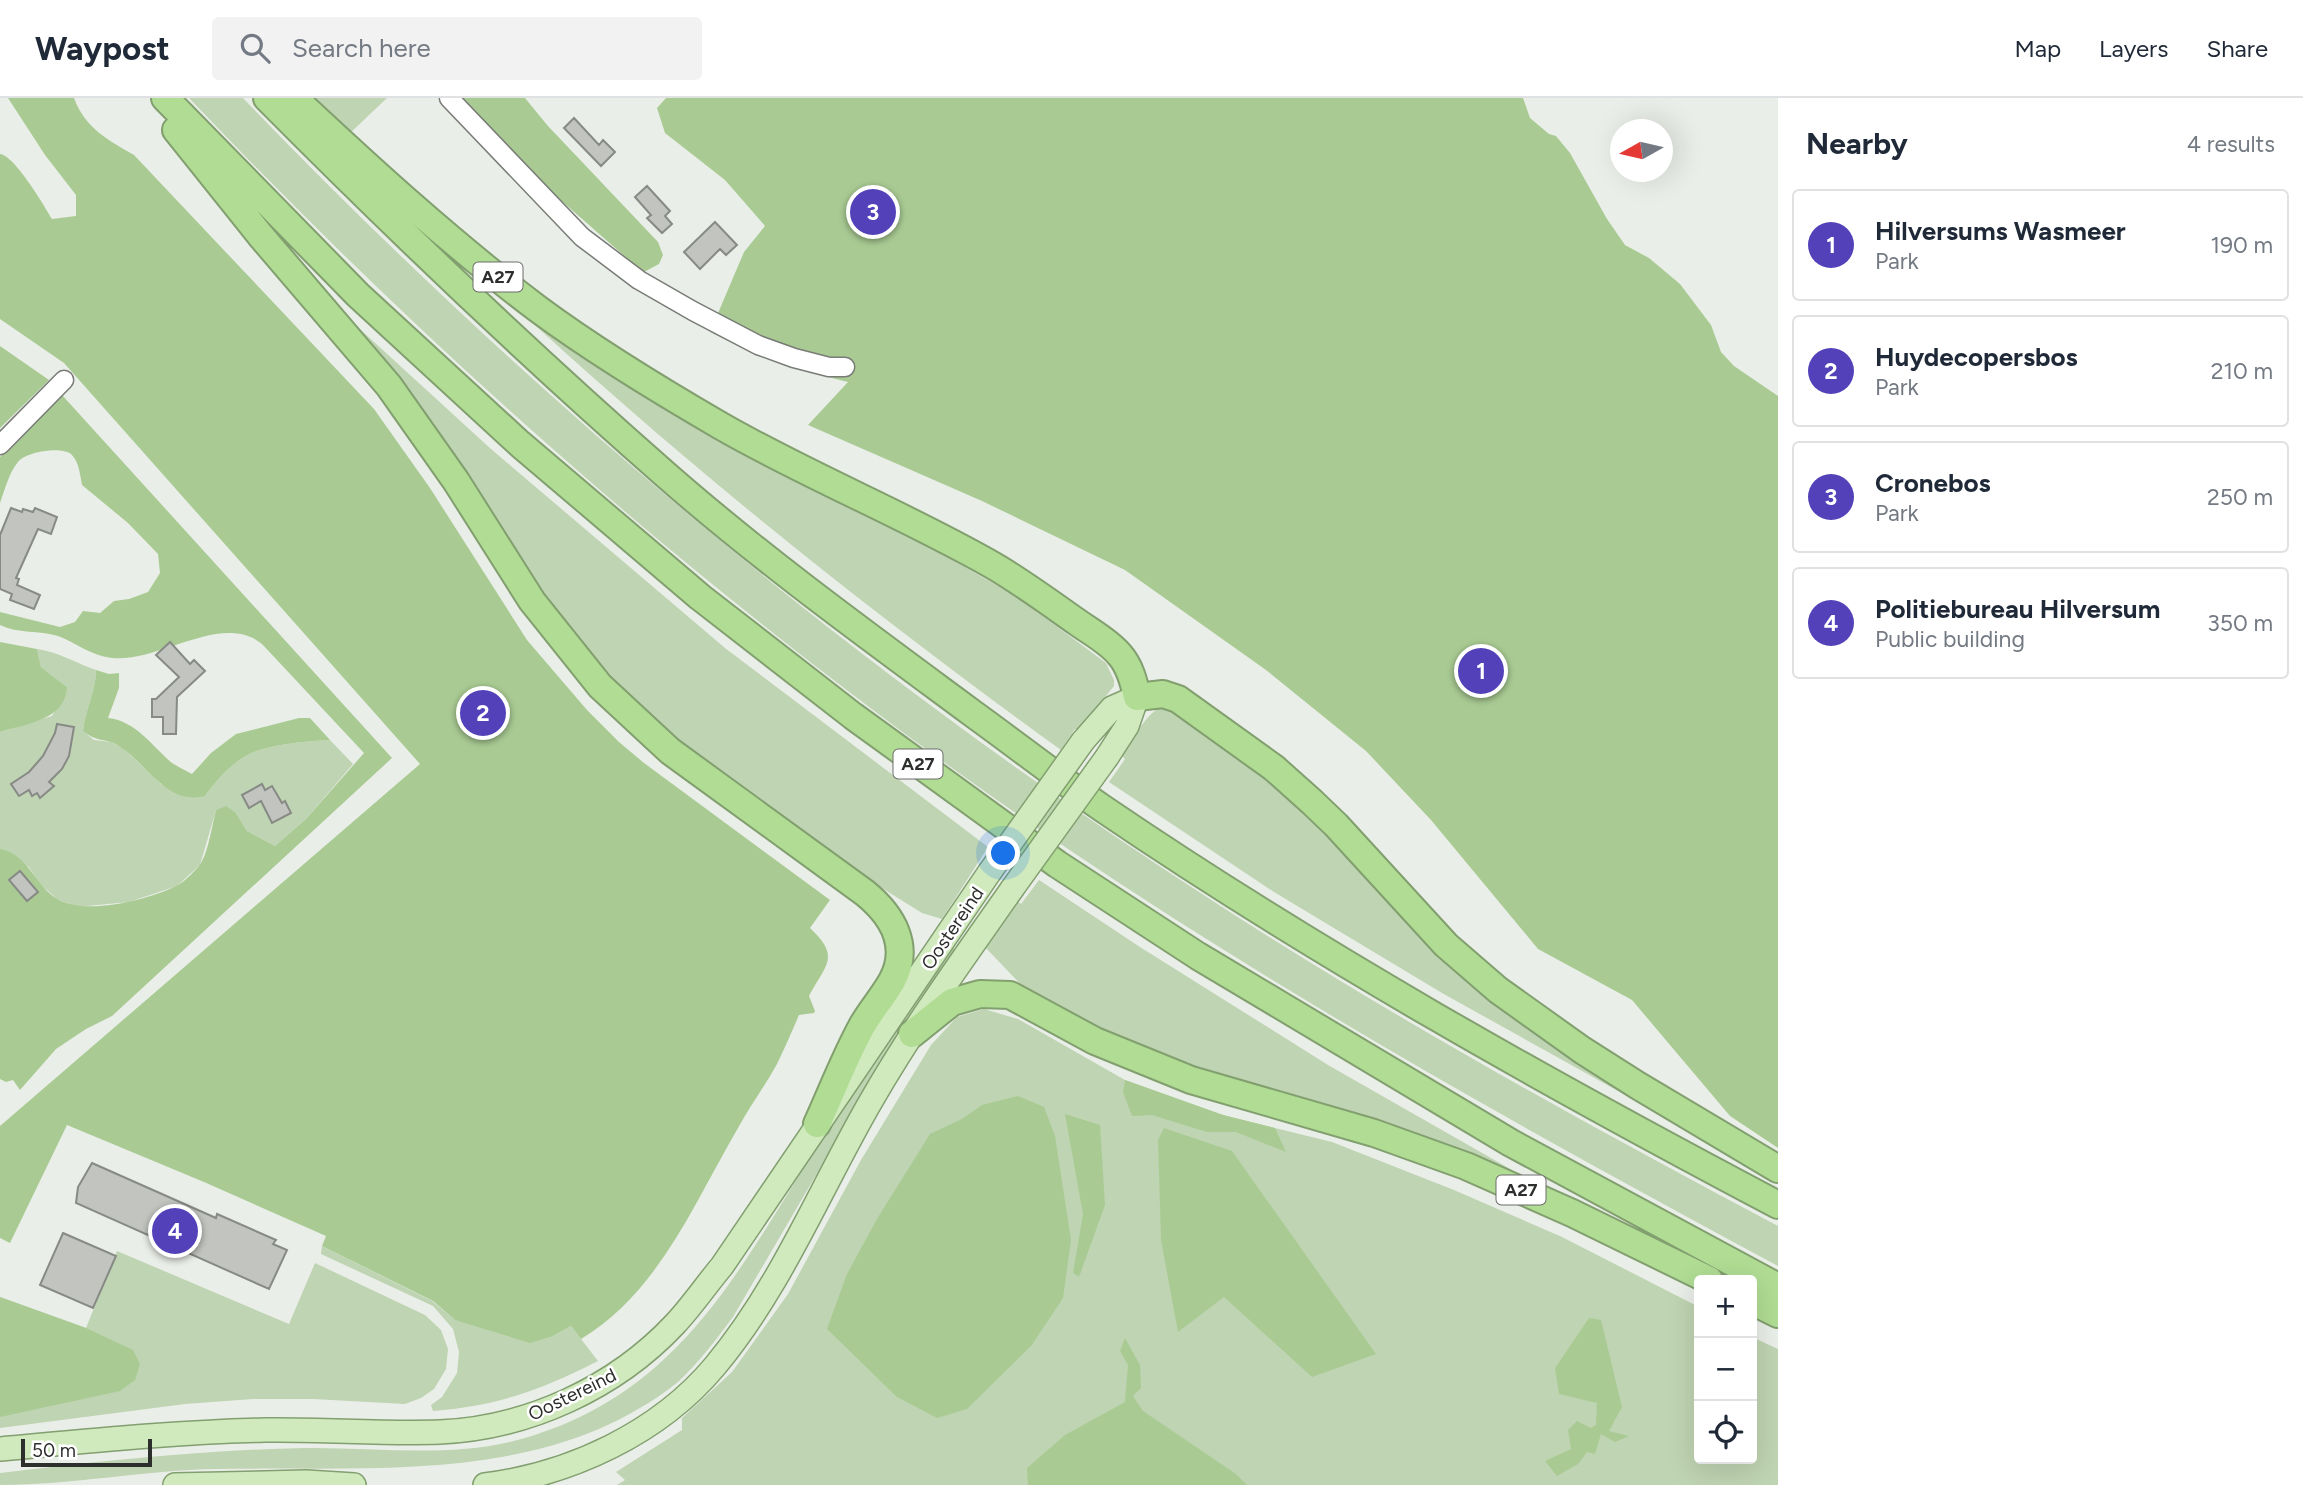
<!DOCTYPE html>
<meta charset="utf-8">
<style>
:root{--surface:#fff;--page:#f2f2f3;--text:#1f2937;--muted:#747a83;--line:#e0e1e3;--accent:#5341b9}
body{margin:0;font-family:Figtree,sans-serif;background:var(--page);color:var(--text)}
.controls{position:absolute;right:21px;bottom:21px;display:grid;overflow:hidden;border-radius:7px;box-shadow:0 7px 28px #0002}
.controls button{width:63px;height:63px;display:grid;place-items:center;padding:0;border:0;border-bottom:2px solid var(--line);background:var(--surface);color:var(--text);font:35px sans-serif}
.compass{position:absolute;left:1610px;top:21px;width:63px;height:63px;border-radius:50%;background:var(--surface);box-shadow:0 7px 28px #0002;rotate:262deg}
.scale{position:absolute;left:21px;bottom:18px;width:131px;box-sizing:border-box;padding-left:7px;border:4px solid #2d2f2d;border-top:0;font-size:19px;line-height:24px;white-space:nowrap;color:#2d2f2d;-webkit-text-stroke:5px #fff;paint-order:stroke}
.you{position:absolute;left:1004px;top:756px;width:24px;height:24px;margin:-18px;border:5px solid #fff;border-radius:50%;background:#1a73e8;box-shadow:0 0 0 10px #1a73e833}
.badge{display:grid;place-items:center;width:46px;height:46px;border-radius:50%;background:var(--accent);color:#fff;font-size:23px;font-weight:700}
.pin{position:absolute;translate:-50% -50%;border:4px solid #fff;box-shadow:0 2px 7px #0006}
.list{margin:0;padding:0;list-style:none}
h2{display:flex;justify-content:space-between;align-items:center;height:91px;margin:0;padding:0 28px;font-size:30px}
h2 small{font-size:23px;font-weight:400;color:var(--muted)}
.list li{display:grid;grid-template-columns:46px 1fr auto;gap:21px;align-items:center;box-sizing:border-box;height:112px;margin:0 14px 14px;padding:0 14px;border:2px solid var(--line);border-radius:7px}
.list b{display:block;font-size:26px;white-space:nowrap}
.list p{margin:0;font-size:23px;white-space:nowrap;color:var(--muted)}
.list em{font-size:23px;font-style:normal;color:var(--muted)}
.icon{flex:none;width:38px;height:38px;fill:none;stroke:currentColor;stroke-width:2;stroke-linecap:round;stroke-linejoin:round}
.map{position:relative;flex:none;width:1778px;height:1387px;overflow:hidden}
header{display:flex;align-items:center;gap:42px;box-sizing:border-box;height:98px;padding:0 35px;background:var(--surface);border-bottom:2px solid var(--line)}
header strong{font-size:33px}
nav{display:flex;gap:38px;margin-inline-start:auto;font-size:24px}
.search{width:490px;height:63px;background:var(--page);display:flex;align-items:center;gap:18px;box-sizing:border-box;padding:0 24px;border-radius:7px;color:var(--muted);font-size:26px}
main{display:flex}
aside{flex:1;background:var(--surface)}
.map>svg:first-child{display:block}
.green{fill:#bfd4b2}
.forest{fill:#a9cb93}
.building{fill:#c1c4bf;stroke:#878a85;stroke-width:2}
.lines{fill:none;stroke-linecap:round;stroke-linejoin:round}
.minor-casing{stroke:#787b76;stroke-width:21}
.major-casing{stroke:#829f6f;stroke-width:26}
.highway-casing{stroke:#829f6f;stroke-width:30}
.minor{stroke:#fff;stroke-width:18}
.major{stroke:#d0eabe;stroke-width:23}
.highway{stroke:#b0dc93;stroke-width:26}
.major-bridge-casing{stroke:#829f6f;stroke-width:26;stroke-linecap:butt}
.major-bridge{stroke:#d0eabe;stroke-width:23}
.labels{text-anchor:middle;stroke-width:5;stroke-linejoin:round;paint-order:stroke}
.shield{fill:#fff;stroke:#6c6d6c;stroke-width:2}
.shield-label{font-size:18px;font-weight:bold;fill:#2d2f2d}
.street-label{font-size:19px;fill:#2d2f2d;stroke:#fff}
</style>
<header>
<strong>Waypost</strong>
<div class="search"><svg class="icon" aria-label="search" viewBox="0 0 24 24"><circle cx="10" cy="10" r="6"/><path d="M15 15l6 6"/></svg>Search here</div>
<nav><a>Map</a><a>Layers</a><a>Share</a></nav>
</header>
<main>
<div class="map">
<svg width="1778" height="1387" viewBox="0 0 1778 1387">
<rect width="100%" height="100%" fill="#eaeee8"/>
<path class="green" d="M 189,0 L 243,0 C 536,305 863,578 1219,807 C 1400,924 1588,1027 1778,1128 L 1778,1168 C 1538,1039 1300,907 1074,755 C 752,538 456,281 189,0 Z
M 314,0 L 387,0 L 348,37 Z
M 482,178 L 653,304 L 719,344 L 921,444 L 1017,499 L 1106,565 L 1114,582 L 1114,588 L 1078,632 L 1075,631 L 1061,652 C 859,506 663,349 482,178 Z
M 350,222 L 491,351 L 725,550 L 988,749 L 942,821 L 922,815 L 877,787 L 847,773 L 676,645 L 583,553 L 539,495 L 407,294 Z
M 37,551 C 58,554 76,565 96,572 C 96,593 85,612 83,633 L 94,642 L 111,644 L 123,650 L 161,686 L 205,698 C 216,683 228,669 244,659 C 262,647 308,643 330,642 L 353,666 L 306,721 L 275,748 L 247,733 L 236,715 L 216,712 L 200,767 L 177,788 L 129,804 L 76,809 L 57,801 L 39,785 L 29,769 L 0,752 L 0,634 L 52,618 L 67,589 L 41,569 Z
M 1159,610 L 1179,615 L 1262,674 L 1302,709 L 1417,832 L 1778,1082 L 1442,895 L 1274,794 L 1109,684 L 1125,661 L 1122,658 C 1132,643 1143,620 1159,610 Z
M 1039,782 L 1140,849 L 1328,967 L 1549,1093 L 1148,960 L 1028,894 L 984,848 L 1017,803 L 1021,806 Z
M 951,848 L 957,853 L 885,959 L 733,1219 C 716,1242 699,1264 678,1284 C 548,1387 378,1368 217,1371 C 144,1372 73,1387 0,1387 L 0,1375 C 102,1363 202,1352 304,1350 C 377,1349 454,1361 525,1340 C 680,1295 738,1173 818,1047 C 861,980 905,914 951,848 Z
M 984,911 L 1018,921 L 1125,982 L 1223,1017 L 1332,1044 L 1454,1092 L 1562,1139 L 1699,1209 L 1699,1361 L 1752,1361 L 1752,1239 L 1778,1251 L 1778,1387 L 617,1387 L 625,1382 L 616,1374 L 682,1332 L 682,1320 L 732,1274 L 788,1196 L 861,1062 L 931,947 L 957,919 Z
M 322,1148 L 432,1203 L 455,1222 L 553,1238 L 571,1228 L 598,1263 C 541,1292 497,1308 433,1313 L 431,1307 L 442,1299 L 457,1275 L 459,1254 L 453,1231 L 433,1208 L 321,1156 Z
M 117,1153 L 289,1226 L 315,1165 L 425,1217 L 441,1232 L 448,1251 L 446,1271 L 434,1291 L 421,1300 L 405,1306 L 313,1301 L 253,1301 L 185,1306 L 0,1330 L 0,1199 L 86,1230 Z"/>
<path class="forest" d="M 8,0 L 74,0 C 85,30 108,42 134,57 L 374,311 L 430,390 L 527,542 L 587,612 L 619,644 L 644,665 L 830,802 L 810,830 C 841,859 826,866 809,898 L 815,913 L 814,915 L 799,917 C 792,933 785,950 777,966 C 765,988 750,1008 738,1030 C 694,1105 659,1194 581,1241 L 571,1228 L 553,1238 L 530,1245 L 455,1222 L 433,1203 L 322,1148 L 326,1138 L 204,1084 L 67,1027 L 10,1145 L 0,1140 L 0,1028 L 420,666 L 64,265 L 0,221 L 0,56 C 14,57 44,107 52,121 L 76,118 L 76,97 L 45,57 Z
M 459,0 L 525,0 L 548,28 L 658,144 L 663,157 L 659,166 L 644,174 L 638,170 L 548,91 Z
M 666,0 L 1523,0 L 1530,20 L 1549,36 L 1556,38 L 1570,55 L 1607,121 L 1625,147 L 1649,160 L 1680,186 L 1711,227 L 1721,254 L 1734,268 L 1778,298 L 1778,1050 L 1730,1018 L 1632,902 L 1538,851 L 1431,722 L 1366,653 L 1266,572 L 1125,472 L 982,403 L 808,327 L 848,284 C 795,271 759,259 710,234 L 744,154 L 765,128 L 725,82 L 665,35 L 657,10 Z
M 0,248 L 49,282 L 0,330 Z
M 62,297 L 392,660 L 112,918 L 86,931 L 56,951 L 20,992 L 13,982 L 6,984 L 0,981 L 0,751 C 29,756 35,789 59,802 C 87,817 147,802 174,789 C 182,786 193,775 199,768 C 208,757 212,727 216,712 L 226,708 L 236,715 L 247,733 L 275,748 L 306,721 L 364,655 L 262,546 C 222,513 159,565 112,560 C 92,558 76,545 58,538 C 39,532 18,536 0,527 L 0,514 L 60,529 L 75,524 L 83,513 L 100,515 L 114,503 L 129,501 L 148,494 L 160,475 L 158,456 L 128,425 L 82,387 C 80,377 79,363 71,356 C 60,348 26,354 18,364 C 9,375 5,391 0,405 L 0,359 Z
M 0,544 L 37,551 L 41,569 L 67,589 C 66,622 25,626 0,634 Z
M 96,572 L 109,576 L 119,575 L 119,590 L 108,620 C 136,623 152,648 172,665 C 178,669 185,672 192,676 L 211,655 L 236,636 L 299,620 L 310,620 L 330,642 C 308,643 262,647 244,659 C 228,669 216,683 205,698 C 200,699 194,700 188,699 C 164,697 141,663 122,650 C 108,639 99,646 83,633 C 85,612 96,593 96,572 Z
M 1125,982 L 1223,1017 L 1275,1030 L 1286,1054 L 1236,1034 L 1207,1034 L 1152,1017 L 1132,1018 L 1123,994 Z
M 1018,998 L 1044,1009 L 1055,1038 L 1071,1142 L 1063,1200 L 1031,1248 L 967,1311 L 937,1320 L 897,1299 L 827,1231 L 847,1176 L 877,1121 L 930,1036 L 962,1021 L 982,1007 Z
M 1065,1016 L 1100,1027 L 1105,1107 L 1079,1179 L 1073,1175 L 1083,1116 Z
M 1164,1030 L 1232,1053 L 1376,1256 L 1312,1279 L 1224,1199 L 1178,1234 L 1161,1142 L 1158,1042 Z
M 0,1199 L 86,1230 L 133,1252 L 140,1266 L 135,1282 L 120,1293 L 0,1319 Z
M 1589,1220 L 1601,1222 L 1622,1309 L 1609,1333 L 1629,1338 L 1615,1344 L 1601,1336 L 1595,1356 L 1587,1354 L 1578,1366 L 1557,1378 L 1545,1363 L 1571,1351 L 1568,1332 L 1577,1323 L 1591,1330 L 1596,1327 L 1597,1305 L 1559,1296 L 1555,1270 Z
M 1125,1240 L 1140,1267 L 1141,1290 L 1133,1298 L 1143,1313 L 1236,1376 L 1247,1387 L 1028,1387 L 1027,1370 L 1065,1337 L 1125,1304 L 1128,1267 L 1120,1253 Z"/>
<path class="building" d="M 574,20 L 599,47 L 603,42 L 615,54 L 601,68 L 564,30 Z
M 647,88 L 670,113 L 665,118 L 672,126 L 662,135 L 647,120 L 651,117 L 635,99 Z
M 715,124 L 737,147 L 726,157 L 720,151 L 700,171 L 684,154 Z
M 11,410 L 22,414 L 23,411 L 33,414 L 35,410 L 57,419 L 51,436 L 38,431 L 16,480 L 19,481 L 17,487 L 40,497 L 34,511 L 10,502 L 12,496 L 0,491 L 0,437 Z
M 170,544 L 190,566 L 194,562 L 205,573 L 177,599 L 176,636 L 163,636 L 163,619 L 152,619 L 152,601 L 156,601 L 179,579 L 156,557 Z
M 57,626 L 74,629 L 69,658 L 62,671 L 49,684 L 54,688 L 40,700 L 37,695 L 32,698 L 29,692 L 19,698 L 11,686 L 29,674 L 43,658 L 55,635 Z
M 262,686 L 265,692 L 272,688 L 282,705 L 285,703 L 291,715 L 272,725 L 261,703 L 249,710 L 242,697 Z
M 20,773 L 38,794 L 27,803 L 9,782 Z
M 92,1065 L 216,1120 L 217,1116 L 276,1142 L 273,1146 L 287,1152 L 269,1191 L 76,1105 L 78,1089 Z
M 63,1135 L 116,1158 L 93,1210 L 40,1187 Z"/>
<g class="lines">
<defs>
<path id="minor" d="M 449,0 L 582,139 L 639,182 L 693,213 L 758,247 L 794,260 L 829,269 L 845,269
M 0,347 L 64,282"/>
<path id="major" d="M 1083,643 L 1112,610 L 1137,599
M 1107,659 L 1127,628 L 1137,599
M 0,1351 C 88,1343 176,1334 265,1332 C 323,1331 382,1336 440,1334 C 528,1330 615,1290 675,1226 C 692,1208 706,1187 722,1168 L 989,775
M 175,1387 L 306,1384 L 354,1387
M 485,1387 C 571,1376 659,1335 715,1268 C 781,1189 820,1091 871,1003 C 913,930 963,861 1012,791"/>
<path id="highway" d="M 165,0 L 358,197 L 520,346 L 700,499 L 853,618 L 1057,766 L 1198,858 L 1511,1045 L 1778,1189
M 267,0 C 396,130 528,256 666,377 C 763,462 868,538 972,615 C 1015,646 1057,679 1102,710 C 1318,857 1547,985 1778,1107
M 294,0 C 373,74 452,146 538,211 C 596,254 659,292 721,328 C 810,379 905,417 994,468 C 1023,485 1050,505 1077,524 C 1091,534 1108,543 1119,556 C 1130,568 1134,584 1137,599 L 1163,596 L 1178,601 L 1274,670 L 1312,704 L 1336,727 L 1446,847 L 1498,892 L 1582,952 L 1637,987 L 1778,1071
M 176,32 L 260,137 L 389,288 L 456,383 L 532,503 L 600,588 L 670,653 L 865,795 C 892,817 911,848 892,883 C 883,899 871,912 862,928 C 845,959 832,993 817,1026
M 912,936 L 952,904 L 980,896 L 1010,897 L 1095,943 L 1191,982 L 1374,1035 L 1466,1068 L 1572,1115 L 1709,1182
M 1752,1203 L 1778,1216"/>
</defs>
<use href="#minor" class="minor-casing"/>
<use href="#major" class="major-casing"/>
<use href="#highway" class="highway-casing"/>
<use href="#minor" class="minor"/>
<use href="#major" class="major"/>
<use href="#highway" class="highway"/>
<defs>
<path id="major-bridge" d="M 989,775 L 1083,643
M 1012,791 L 1107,659"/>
</defs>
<use href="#major-bridge" class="major-bridge-casing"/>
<use href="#major-bridge" class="major-bridge"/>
</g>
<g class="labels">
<g class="shield">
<rect x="473.5" y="164.5" width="49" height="29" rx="5"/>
<rect x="893.5" y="651.5" width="49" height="29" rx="5"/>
<rect x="1496.5" y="1077.5" width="49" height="29" rx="5"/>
</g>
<g class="shield-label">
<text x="498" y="185">A27</text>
<text x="918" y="672">A27</text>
<text x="1521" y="1098">A27</text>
</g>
<g class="street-label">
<text transform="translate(952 830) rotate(-56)" y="7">Oostereind</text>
<text transform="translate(572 1296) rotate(-26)" y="7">Oostereind</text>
</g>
</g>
</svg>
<div class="controls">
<button>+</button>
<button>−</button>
<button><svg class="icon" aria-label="locate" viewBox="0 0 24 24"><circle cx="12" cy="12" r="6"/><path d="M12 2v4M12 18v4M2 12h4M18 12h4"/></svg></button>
</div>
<svg class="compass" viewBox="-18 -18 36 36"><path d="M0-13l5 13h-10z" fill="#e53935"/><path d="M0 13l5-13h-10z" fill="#747a83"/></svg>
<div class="scale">50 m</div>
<div class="you"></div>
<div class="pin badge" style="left:1481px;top:573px">1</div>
<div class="pin badge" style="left:483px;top:615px">2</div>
<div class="pin badge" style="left:873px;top:114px">3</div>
<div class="pin badge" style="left:175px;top:1133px">4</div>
</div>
<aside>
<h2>Nearby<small>4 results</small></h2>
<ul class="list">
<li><span class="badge">1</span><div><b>Hilversums Wasmeer</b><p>Park</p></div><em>190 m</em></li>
<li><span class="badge">2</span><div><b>Huydecopersbos</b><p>Park</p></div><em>210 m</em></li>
<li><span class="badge">3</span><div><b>Cronebos</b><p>Park</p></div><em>250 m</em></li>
<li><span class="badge">4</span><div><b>Politiebureau Hilversum</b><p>Public building</p></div><em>350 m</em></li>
</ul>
</aside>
</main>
